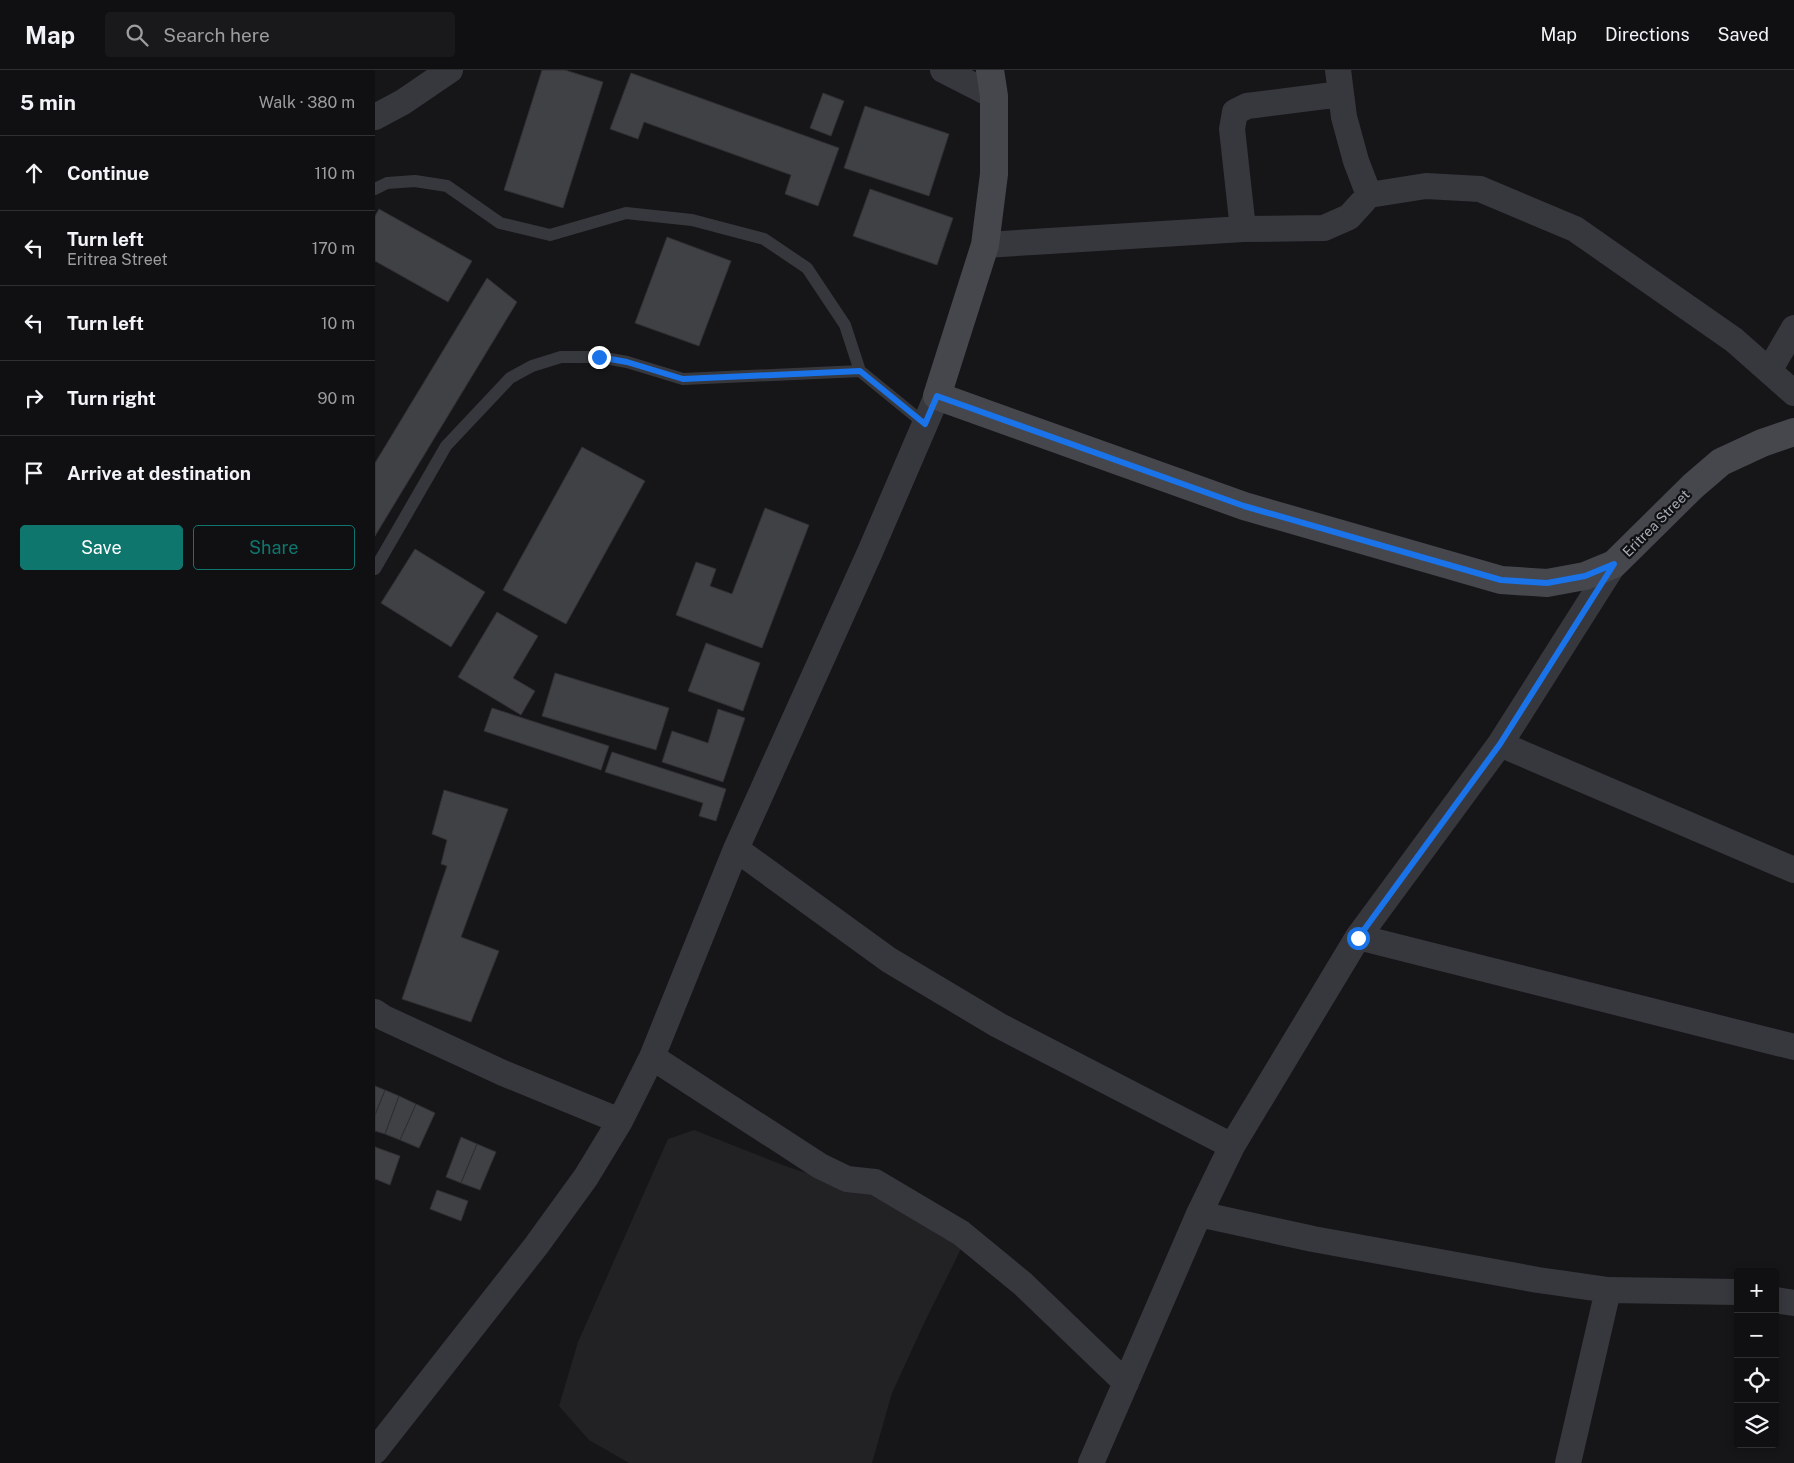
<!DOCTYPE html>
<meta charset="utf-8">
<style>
:root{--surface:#101012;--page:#19191b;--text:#f1f3f6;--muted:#9c9d9f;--line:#303032;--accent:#0f766e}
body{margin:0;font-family:"Public Sans",sans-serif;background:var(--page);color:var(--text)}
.controls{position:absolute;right:15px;bottom:15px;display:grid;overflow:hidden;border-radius:5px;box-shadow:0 2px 8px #0003}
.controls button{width:45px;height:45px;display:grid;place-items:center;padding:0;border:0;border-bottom:1px solid var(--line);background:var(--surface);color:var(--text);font:25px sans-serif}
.stop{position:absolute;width:15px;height:15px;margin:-11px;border:4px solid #1a73e8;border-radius:50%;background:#fff}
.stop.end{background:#1a73e8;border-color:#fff;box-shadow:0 1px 5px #0008}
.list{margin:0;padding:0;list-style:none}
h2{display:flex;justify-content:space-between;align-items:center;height:65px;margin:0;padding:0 20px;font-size:21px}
h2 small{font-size:16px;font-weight:400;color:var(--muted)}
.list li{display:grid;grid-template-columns:32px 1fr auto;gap:15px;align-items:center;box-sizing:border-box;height:75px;padding:0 20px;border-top:1px solid var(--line)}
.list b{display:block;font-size:19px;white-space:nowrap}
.list p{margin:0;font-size:16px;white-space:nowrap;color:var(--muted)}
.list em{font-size:16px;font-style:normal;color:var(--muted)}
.actions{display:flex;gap:10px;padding:15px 20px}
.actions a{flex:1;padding:11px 0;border:1px solid var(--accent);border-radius:5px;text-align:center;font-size:18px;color:var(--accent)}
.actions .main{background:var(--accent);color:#fff}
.icon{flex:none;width:28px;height:28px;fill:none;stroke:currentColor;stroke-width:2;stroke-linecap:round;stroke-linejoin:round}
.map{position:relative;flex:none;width:1419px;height:1393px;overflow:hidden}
header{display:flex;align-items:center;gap:30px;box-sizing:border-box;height:70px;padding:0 25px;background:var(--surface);border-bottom:1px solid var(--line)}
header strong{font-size:24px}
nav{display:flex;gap:28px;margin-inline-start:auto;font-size:18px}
.search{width:350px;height:45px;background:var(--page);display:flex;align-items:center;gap:12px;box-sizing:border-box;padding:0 18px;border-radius:5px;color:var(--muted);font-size:19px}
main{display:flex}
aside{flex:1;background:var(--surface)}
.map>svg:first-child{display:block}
.built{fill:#222225}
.building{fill:#404145;stroke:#303034}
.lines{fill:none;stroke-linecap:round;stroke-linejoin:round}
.service{stroke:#37383d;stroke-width:12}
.minor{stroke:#37383d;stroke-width:26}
.secondary{stroke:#45474d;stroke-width:28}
.route{stroke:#1a73e8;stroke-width:6}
.labels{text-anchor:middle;stroke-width:4.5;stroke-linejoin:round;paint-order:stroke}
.street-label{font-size:14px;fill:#a8adb8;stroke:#111113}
</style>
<header>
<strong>Map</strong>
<div class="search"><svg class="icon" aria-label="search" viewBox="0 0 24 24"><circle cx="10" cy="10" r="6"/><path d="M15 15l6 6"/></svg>Search here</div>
<nav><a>Map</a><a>Directions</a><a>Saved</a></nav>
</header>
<main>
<aside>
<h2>5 min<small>Walk · 380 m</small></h2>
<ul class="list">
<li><svg class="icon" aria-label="ahead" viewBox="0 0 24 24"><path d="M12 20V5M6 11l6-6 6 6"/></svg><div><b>Continue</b></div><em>110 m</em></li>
<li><svg class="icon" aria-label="left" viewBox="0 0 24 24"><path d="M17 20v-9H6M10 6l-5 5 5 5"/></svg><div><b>Turn left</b><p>Eritrea Street</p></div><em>170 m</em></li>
<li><svg class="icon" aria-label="left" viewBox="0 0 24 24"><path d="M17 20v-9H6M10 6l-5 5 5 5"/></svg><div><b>Turn left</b></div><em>10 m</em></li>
<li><svg class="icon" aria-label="right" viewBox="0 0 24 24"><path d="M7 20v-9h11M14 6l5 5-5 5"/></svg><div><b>Turn right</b></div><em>90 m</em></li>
<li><svg class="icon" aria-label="arrive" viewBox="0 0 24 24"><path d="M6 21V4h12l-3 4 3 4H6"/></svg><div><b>Arrive at destination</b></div></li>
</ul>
<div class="actions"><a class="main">Save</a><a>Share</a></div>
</aside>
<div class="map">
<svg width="1419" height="1393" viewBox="0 0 1419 1393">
<rect width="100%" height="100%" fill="#161618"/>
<path class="built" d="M 319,1060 L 413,1097 L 512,1129 L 588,1175 L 551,1249 L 517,1323 L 497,1393 L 254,1393 L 214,1370 L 184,1336 L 203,1272 L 293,1069 Z"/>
<path class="building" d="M 167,0 L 190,0 L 228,12 L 188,138 L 129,120 Z
M 256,3 L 464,78 L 443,136 L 410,124 L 416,105 L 269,52 L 263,69 L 235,59 Z
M 448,23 L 469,31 L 456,66 L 435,58 Z
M 490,36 L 574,64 L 554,126 L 469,98 Z
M 495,119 L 578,148 L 562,195 L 478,166 Z
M 4,139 L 97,191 L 73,232 L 0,191 L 0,146 Z
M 292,167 L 356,191 L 324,276 L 260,253 Z
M 112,208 L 142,232 L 0,466 L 0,393 Z
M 207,377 L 270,411 L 191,554 L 128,520 Z
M 390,438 L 434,455 L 387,578 L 301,545 L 321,492 L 341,499 L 335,516 L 357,524 Z
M 40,479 L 110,522 L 76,577 L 6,533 Z
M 122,542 L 163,566 L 138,608 L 160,621 L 146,645 L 83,607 Z
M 331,573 L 385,593 L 368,641 L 313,621 Z
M 180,603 L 294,638 L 281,680 L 167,646 Z
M 117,638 L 234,676 L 226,700 L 109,661 Z
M 343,639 L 370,648 L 348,712 L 287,692 L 297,661 L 333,673 Z
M 237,682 L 351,719 L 341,751 L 324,746 L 328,733 L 230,702 Z
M 69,720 L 133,739 L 86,867 L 124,881 L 96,952 L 27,929 L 72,796 L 66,794 L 72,770 L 57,764 Z
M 0,1016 L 10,1020 L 0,1045 Z
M 10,1020 L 24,1026 L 10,1064 L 0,1061 L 0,1045 Z
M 24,1026 L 41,1034 L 25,1070 L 10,1064 Z
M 41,1034 L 60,1043 L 44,1078 L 25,1070 Z
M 86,1067 L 102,1074 L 86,1113 L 71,1107 Z
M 102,1074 L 121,1082 L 105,1120 L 86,1113 Z
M 0,1077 L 25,1086 L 15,1115 L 0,1109 Z
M 62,1120 L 93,1131 L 86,1151 L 55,1139 Z"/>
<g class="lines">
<path class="service" d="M 0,119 L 12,113 L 40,111 L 72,116 L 125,153 L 175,165 L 251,143 L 317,150 L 389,169 L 432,198 L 470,255 L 485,301 L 550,354
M 0,499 L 71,376 L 135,308 L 157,296 L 186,287 L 224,287 L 252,292 L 308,309 L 485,301"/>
<path class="minor" d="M 568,0 L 619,26
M 963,0 L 969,47 L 981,91 L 994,125
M 0,47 L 28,32 L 75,0
M 868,159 L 857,59 L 860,42 L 872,36 L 966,24
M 610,175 L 868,159 L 949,158 L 974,147 L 994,125 L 1051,116 L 1105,119 L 1200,159 L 1359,270 L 1419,323
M 1394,301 L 1419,258
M 1125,674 L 1419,800
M 361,779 L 514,890 L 623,955 L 857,1076
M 983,867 L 1419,977
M 0,942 L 9,948 L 128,1003 L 245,1051
M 277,987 L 445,1096 L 472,1109 L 500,1112 L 586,1163 L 648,1214 L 751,1313
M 824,1144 L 938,1169 L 1163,1210 L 1233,1220 L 1363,1222
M 1400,1230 L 1419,1233
M 0,1381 L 161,1176 L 211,1107 L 245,1051 L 277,987 L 361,779 L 495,482 L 562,326
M 716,1393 L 824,1144 L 857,1076 L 983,867 L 1125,674 L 1239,494
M 1193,1393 L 1233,1220"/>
<path class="secondary" d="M 615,0 L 619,26 L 619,104 L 610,175 L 562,326 L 869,436 L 1126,510 L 1172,513 L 1210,506 L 1239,494 L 1318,416 L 1346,392 L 1387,373 L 1419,362"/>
</g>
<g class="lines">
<path class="route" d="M 224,287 L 252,292 L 308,309 L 485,301 L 550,354 L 562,326 L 869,436 L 1126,510 L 1172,513 L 1210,506 L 1239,494 L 1125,674 L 983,868"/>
</g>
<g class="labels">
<g class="street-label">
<text transform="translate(1281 453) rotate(-45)" y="5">Eritrea Street</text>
</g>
</g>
</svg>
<div class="controls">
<button>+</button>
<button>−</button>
<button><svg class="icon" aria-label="locate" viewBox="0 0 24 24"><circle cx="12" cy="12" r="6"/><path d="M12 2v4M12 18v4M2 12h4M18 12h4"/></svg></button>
<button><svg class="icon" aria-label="layers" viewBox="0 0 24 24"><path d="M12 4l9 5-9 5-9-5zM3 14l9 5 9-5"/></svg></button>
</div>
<div class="stop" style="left:983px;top:868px"></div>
<div class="stop end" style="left:224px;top:287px"></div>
</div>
</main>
